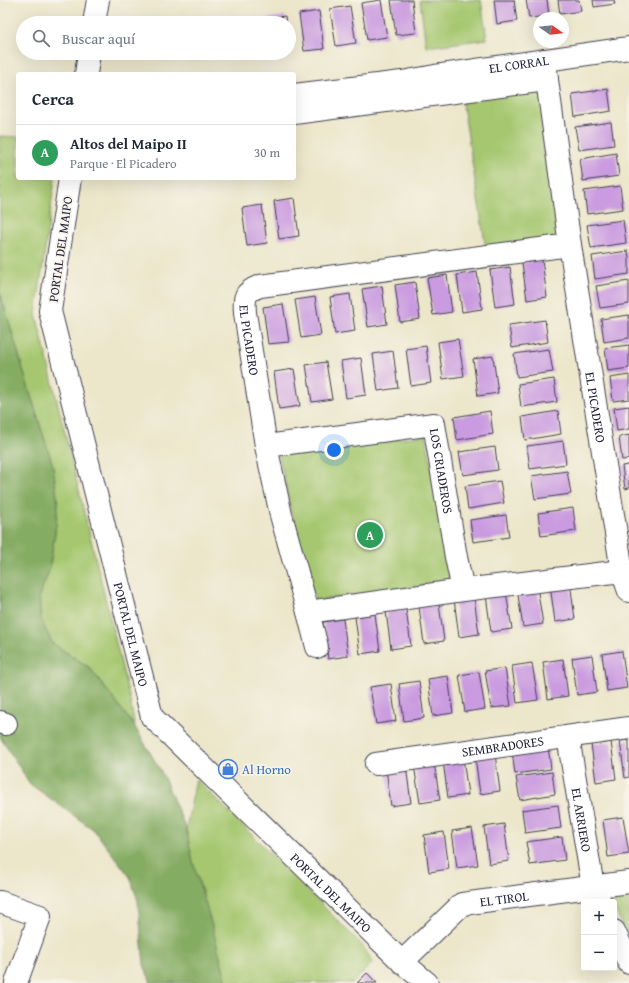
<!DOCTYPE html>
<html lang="es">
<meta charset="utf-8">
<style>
:root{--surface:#fff;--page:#f2f2f3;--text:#1f2937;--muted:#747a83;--line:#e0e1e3;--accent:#7c3aed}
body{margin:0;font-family:"Gentium Book Plus",serif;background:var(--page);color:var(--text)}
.controls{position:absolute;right:12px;bottom:12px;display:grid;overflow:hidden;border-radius:4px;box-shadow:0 4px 16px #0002}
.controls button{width:36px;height:36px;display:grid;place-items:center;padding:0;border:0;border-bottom:1px solid var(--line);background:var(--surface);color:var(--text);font:20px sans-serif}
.compass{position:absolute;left:533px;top:12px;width:36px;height:36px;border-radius:50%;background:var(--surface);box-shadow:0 4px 16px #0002;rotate:104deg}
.you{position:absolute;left:334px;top:450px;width:14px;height:14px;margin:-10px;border:3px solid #fff;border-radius:50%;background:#1a73e8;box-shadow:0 0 0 6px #1a73e833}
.badge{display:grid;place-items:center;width:26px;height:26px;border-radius:50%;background:var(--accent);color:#fff;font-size:13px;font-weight:700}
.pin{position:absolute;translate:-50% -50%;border:2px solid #fff;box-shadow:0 1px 4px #0006}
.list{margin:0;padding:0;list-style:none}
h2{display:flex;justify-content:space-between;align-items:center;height:52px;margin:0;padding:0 16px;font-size:17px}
h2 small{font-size:13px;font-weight:400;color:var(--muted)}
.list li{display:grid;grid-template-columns:26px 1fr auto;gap:12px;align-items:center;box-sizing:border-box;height:56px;padding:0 16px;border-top:1px solid var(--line)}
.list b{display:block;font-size:15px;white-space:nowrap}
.list p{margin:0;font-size:13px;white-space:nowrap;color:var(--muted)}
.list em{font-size:13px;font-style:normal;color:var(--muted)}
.icon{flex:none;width:22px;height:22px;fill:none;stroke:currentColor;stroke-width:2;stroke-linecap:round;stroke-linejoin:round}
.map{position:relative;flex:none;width:629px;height:983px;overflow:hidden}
.search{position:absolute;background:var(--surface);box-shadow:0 4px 16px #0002;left:16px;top:16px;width:280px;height:44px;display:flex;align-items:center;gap:10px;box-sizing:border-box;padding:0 14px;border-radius:22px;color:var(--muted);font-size:15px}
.panel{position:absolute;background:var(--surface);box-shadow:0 4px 16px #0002;left:16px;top:72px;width:280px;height:108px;border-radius:4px}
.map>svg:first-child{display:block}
.green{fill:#a6c76f;stroke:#647455}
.forest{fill:#84ac62;stroke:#53674e}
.building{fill:#ca9be0}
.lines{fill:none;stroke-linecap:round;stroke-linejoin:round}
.minor-casing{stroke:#403f50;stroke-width:24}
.minor{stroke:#fff;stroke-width:22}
.labels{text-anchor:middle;stroke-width:3.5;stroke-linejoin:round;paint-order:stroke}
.street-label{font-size:13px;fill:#22223b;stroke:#f7f3e8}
.shop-label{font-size:13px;fill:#366cbe;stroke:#f7f3e8;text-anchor:start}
</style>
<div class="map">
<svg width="629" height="983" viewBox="0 0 629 983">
<rect width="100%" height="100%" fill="#f7f3e8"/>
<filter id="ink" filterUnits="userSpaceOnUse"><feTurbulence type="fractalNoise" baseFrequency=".025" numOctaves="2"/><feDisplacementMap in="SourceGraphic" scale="8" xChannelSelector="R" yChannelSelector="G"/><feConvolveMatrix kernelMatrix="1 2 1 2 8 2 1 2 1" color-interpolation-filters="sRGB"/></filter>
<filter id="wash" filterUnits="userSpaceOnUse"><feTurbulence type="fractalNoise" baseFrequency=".012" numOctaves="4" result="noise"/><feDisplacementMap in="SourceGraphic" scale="16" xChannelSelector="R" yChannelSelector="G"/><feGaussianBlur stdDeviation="0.9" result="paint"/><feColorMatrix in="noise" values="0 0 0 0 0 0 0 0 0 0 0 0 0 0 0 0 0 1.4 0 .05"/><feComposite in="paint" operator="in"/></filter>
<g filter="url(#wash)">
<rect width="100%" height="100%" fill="#ece6ca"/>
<path class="green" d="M 420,0 L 481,0 L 487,39 L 426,47 Z
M 541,87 L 563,239 L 486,249 L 462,99 Z
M 0,136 L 18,137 L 18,178 L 55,178 L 36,314 L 130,700 L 135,727 L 90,668 L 52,643 L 41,620 L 39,596 L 49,571 L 55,533 L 58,504 L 53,466 L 30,393 L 4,305 L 0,293 Z
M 426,435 L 451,582 L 315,601 L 291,512 L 279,455 Z
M 196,779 L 362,945 L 373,962 L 353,983 L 227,983 L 210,919 L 193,862 L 186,829 Z
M 629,894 L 629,940 L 614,908 L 614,902 L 611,902 L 608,896 Z"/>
<path class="forest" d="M 0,293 L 4,305 L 30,393 L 53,466 L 58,504 L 55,533 L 49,571 L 39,596 L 41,620 L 52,643 L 90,668 L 135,727 L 162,773 L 186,829 L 193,862 L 210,919 L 227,983 L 151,983 L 144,965 L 138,901 L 130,877 L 94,830 L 30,784 L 0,737 Z"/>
<g id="blocks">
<path class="building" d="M 381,0 L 387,37 L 367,40 L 361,3 Z
M 391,0 L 412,0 L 416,33 L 396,35 Z
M 494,0 L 514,0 L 517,21 L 497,24 Z
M 526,0 L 547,0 L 549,16 L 529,18 Z
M 558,0 L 579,0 L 581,11 L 560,14 Z
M 593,0 L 614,0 L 615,4 L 594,7 Z
M 350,6 L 356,43 L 336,46 L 330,9 Z
M 319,11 L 324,49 L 304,51 L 299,14 Z
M 285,16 L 286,23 L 266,23 L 265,19 Z
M 608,89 L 611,111 L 575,117 L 572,94 Z
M 611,122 L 614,145 L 579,150 L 575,127 Z
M 616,153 L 619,176 L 583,181 L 580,159 Z
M 620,186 L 623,209 L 587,214 L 584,191 Z
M 294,198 L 299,236 L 279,239 L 274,201 Z
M 262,205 L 267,243 L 247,246 L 242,208 Z
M 623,220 L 626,243 L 591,248 L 587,225 Z
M 628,251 L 629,259 L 629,274 L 595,279 L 592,256 Z
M 542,260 L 547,297 L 527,300 L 522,263 Z
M 510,267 L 515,304 L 495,307 L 490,270 Z
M 477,272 L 482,309 L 462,312 L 457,275 Z
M 447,275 L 452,312 L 433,315 L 427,278 Z
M 629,281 L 629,304 L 600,308 L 596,286 Z
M 415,282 L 420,319 L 400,322 L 395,285 Z
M 382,286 L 387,324 L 368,327 L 362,289 Z
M 350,294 L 355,331 L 335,334 L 330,297 Z
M 315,297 L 321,335 L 301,338 L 295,300 Z
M 283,304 L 289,342 L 268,344 L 263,307 Z
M 629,315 L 629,338 L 604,342 L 601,319 Z
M 545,320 L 548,342 L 512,348 L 509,325 Z
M 458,339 L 464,376 L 443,379 L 438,342 Z
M 629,345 L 629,368 L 608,371 L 605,348 Z
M 426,346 L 431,383 L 411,386 L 406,349 Z
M 549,349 L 553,372 L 517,377 L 514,354 Z
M 393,351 L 398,388 L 378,391 L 373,354 Z
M 493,356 L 498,393 L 478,396 L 473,359 Z
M 361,358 L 366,395 L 346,398 L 341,361 Z
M 326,362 L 332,399 L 312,402 L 306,365 Z
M 294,369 L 300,406 L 279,409 L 274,372 Z
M 629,375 L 629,399 L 613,401 L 610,378 Z
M 554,379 L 557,402 L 521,407 L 518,384 Z
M 629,406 L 629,429 L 617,431 L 614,408 Z
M 490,411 L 493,434 L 457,440 L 454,417 Z
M 558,411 L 561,434 L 525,440 L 522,417 Z
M 629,435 L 629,459 L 622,460 L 619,437 Z
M 563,441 L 566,464 L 530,469 L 527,446 Z
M 495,447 L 498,470 L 463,475 L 459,452 Z
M 629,465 L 629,488 L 625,489 L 622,466 Z
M 567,471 L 571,494 L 535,499 L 531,476 Z
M 500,481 L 504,503 L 468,509 L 465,486 Z
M 573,508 L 576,531 L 541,536 L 538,513 Z
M 506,515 L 509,537 L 473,542 L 470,520 Z
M 570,582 L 575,619 L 555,622 L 550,585 Z
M 537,587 L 543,624 L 523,627 L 517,589 Z
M 506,592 L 512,629 L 491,632 L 486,595 Z
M 474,597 L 479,634 L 459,637 L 454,599 Z
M 439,604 L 444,641 L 424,644 L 419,607 Z
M 406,609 L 411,646 L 391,649 L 386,612 Z
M 375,614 L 380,651 L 360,654 L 355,617 Z
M 343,619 L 348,656 L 328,659 L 323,622 Z
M 622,651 L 627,688 L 607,691 L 602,654 Z
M 592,655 L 597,692 L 577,695 L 572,658 Z
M 563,659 L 568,696 L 548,699 L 543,662 Z
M 532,663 L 538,700 L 517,703 L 512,666 Z
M 505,668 L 511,706 L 491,708 L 485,671 Z
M 479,672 L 485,709 L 465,712 L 459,675 Z
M 448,676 L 453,713 L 433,716 L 428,679 Z
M 419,681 L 424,718 L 404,721 L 399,684 Z
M 391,684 L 396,721 L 376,724 L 370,687 Z
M 629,740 L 629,777 L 625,778 L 620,741 Z
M 611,742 L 616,779 L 596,782 L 591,744 Z
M 548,746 L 551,769 L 515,774 L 512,751 Z
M 495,754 L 500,791 L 480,794 L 475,757 Z
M 463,758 L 468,795 L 448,798 L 443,761 Z
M 434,763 L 440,800 L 420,803 L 414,765 Z
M 406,766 L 411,803 L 391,806 L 386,769 Z
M 552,772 L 555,794 L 520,800 L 516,777 Z
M 558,805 L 561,828 L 525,833 L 522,810 Z
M 623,817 L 629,854 L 608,857 L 603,820 Z
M 504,824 L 509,861 L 489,864 L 484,827 Z
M 472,828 L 478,865 L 457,868 L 452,831 Z
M 444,832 L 449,869 L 429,872 L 424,835 Z
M 562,837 L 565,860 L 530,865 L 526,842 Z
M 367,973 L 377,983 L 357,983 Z"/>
</g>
</g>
<g filter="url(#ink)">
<use href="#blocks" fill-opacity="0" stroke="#403f50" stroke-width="1"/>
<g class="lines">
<defs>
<g id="minor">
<path d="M 94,23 L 98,0"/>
<path id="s1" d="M 545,60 L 547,80 L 570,245 L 622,571 L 629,591"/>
<path d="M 86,74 L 89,53"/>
<path id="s2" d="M 294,95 L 402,82 L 435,76 L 629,48"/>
<path d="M 294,113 L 547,80"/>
<path id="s3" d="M 70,178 L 50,311 L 152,717 L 402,962 L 427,983"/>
<path id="s4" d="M 570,245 L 260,286 C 244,292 244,297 245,313 L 266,446 L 281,515 L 308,612 L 463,590 L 622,571"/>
<path id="s5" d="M 266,446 L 434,424 L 456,557 L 463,590"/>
<path d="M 308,612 L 317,647"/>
<path d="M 0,722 L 6,724"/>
<path id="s6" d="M 568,737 L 593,887 L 600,902"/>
<path id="s7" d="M 376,764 L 629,728"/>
<path d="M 0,902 L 40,916 L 16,983"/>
<path d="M 614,931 L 629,963"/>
<path id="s8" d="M 402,962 L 462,904 L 529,895 L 629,882"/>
</g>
</defs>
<use href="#minor" class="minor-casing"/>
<use href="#minor" class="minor"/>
</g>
</g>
<defs>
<symbol id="shop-ring" viewBox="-11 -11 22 22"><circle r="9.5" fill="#f7f3e8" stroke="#3f7fe0" stroke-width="1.5"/><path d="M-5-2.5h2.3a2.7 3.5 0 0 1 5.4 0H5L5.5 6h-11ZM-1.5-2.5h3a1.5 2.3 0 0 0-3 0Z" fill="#3f7fe0"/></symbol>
</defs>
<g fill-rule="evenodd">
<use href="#shop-ring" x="217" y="758" width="22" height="22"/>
</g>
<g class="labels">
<g class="street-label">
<text dy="5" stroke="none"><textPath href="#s2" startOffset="227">EL CORRAL</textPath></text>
<text transform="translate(60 249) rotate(-82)" y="5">PORTAL DEL MAIPO</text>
<text dy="5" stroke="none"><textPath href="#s4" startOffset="375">EL PICADERO</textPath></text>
<text dy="5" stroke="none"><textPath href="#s1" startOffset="351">EL PICADERO</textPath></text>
<text dy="5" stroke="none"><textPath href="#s5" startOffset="217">LOS CRIADEROS</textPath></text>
<text dy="5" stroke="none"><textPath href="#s3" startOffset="468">PORTAL DEL MAIPO</textPath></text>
<text dy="5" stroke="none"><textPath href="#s7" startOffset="128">SEMBRADORES</textPath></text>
<text dy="5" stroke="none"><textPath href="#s6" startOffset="84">EL ARRIERO</textPath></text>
<text dy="5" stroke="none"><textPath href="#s3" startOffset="804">PORTAL DEL MAIPO</textPath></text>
<text dy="5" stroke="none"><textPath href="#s8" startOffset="126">EL TIROL</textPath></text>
</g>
<g class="shop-label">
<text x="242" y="774">Al Horno</text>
</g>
</g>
</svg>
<div class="controls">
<button>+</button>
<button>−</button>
</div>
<svg class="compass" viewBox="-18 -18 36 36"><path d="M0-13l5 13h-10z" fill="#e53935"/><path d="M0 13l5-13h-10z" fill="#747a83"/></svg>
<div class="you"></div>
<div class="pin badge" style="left:370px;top:535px;background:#2e9e5b">A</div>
<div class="search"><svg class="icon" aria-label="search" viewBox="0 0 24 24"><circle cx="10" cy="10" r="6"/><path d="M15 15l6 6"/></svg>Buscar aquí</div>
<section class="panel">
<h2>Cerca<small></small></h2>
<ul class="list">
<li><span class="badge" style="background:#2e9e5b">A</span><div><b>Altos del Maipo II</b><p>Parque · El Picadero</p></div><em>30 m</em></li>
</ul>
</section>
</div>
